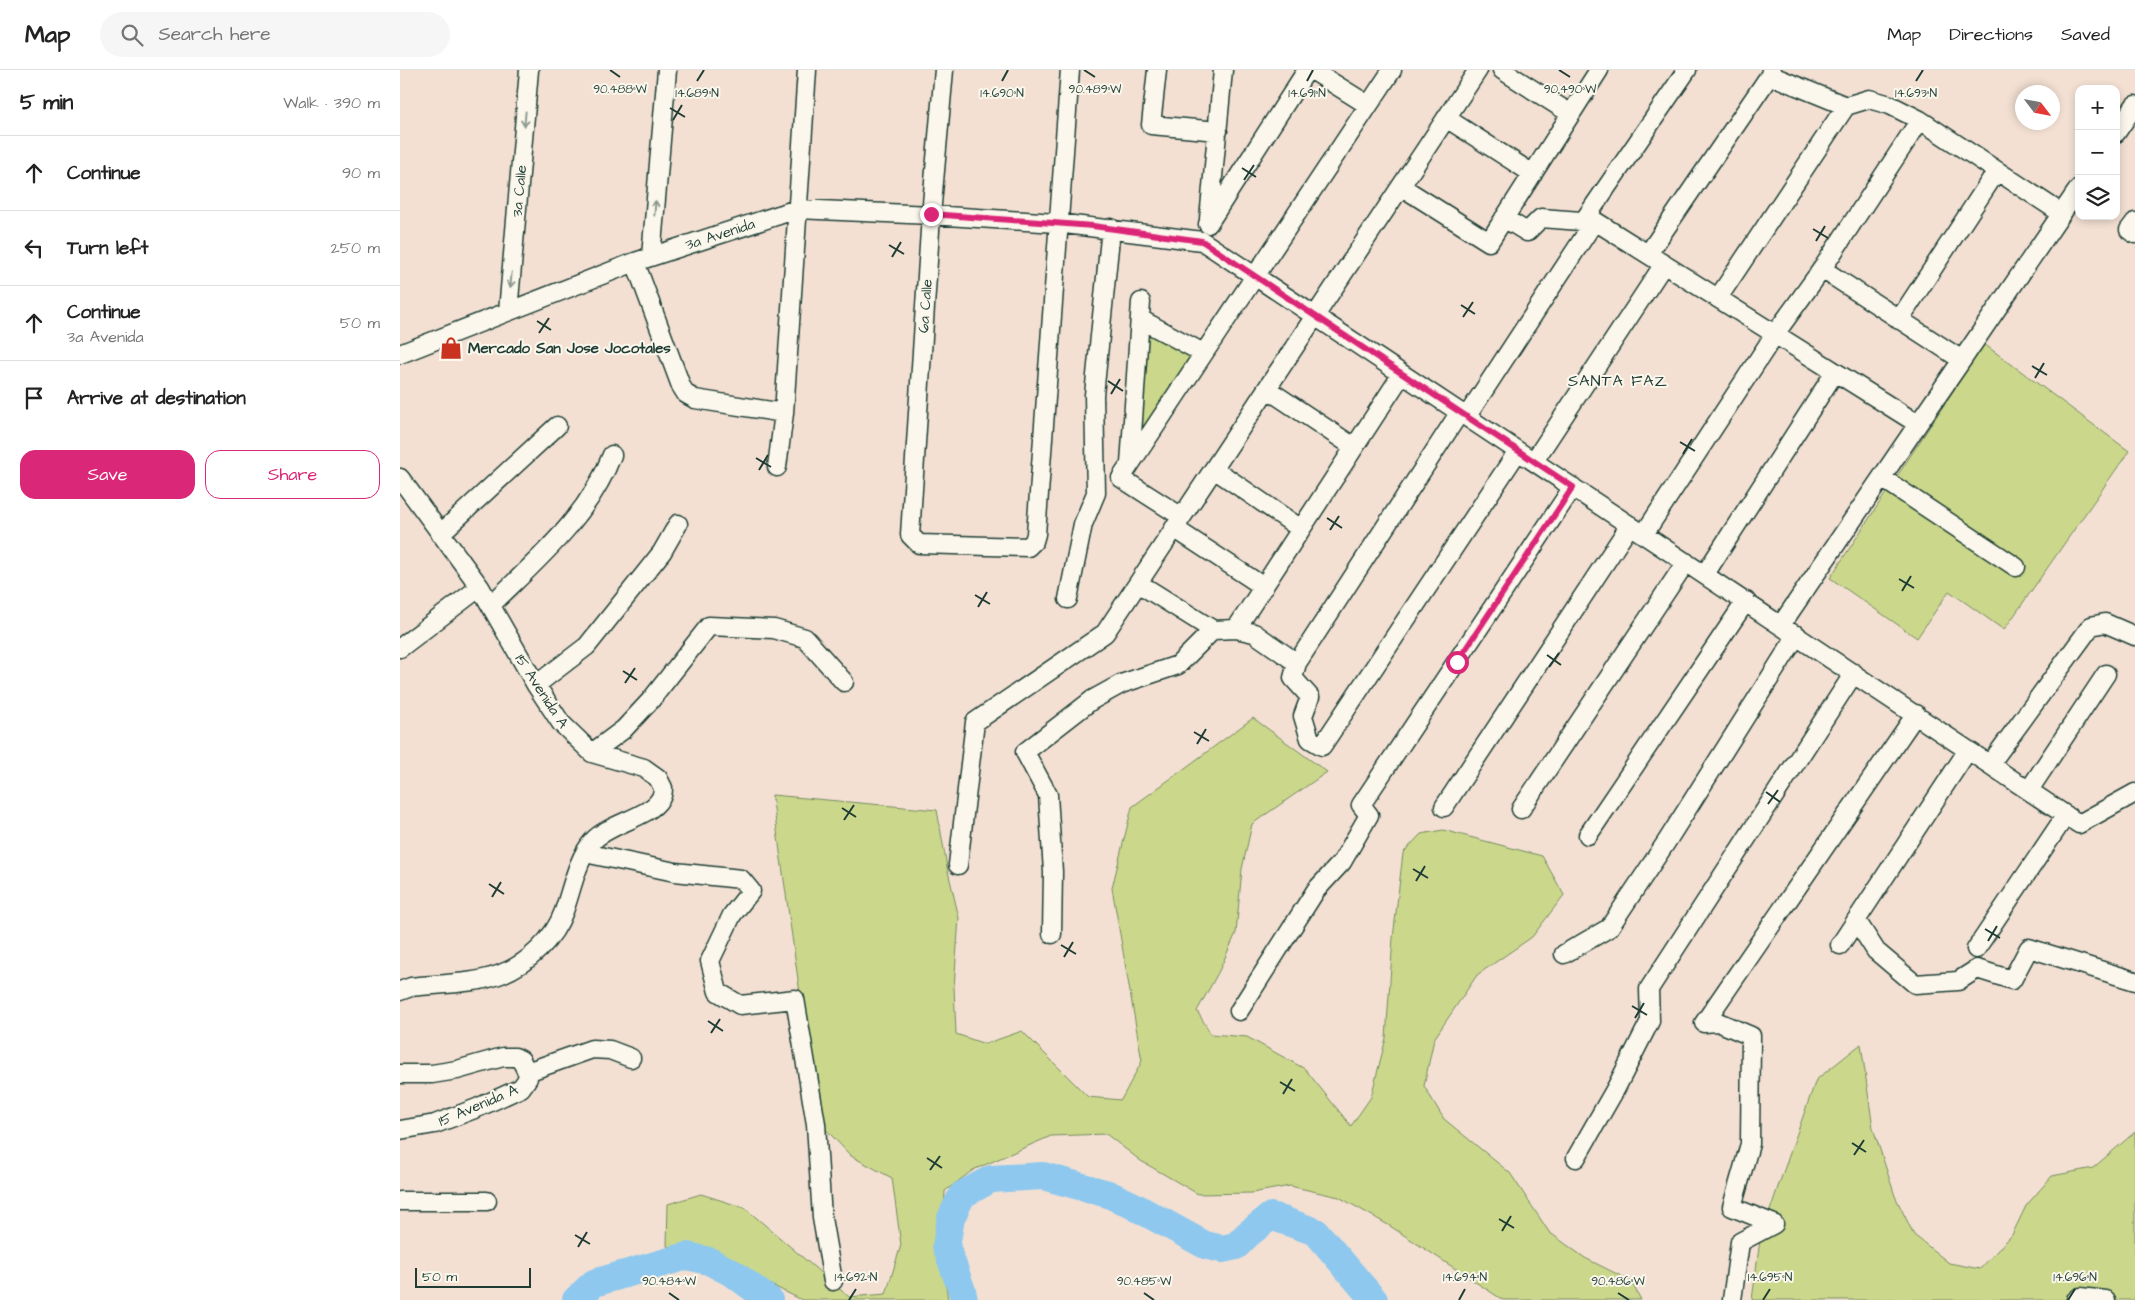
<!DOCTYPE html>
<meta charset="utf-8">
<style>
:root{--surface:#fff;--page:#f6f6f6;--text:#222;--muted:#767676;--line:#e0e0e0;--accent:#db2777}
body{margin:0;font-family:"Architects Daughter",sans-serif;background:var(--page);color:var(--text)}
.controls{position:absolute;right:15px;top:15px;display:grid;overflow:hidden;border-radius:10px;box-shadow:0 2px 8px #0003}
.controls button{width:45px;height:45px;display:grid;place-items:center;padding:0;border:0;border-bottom:1px solid var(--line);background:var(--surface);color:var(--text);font:25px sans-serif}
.compass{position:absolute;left:1615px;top:15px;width:45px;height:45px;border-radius:50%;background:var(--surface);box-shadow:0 2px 8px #0003;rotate:122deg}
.scale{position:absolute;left:15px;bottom:12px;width:116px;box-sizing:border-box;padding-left:5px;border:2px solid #1f3d34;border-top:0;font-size:14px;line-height:18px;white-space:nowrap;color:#1f3d34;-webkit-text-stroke:4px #fbf7ec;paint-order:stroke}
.stop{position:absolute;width:15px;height:15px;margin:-11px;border:4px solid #db2777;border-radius:50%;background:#fff}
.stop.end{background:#db2777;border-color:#fff;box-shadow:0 1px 5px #0008}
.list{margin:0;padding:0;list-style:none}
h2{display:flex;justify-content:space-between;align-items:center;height:65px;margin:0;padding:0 20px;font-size:21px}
h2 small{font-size:16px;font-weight:400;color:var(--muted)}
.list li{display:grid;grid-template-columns:32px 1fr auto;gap:15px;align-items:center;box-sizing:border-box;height:75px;padding:0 20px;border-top:1px solid var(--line)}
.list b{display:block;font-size:19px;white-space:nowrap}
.list p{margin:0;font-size:16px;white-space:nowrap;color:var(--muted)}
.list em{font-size:16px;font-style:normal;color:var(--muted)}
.actions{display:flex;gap:10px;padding:15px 20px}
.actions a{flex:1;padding:11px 0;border:1px solid var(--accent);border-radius:15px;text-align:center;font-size:18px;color:var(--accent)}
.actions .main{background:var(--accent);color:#fff}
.icon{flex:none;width:28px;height:28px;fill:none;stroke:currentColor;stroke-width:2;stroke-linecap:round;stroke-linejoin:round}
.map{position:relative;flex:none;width:1735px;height:1230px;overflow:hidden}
header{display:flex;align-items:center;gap:30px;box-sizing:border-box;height:70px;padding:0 25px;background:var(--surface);border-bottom:1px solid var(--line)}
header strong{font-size:24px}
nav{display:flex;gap:28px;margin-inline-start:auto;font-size:18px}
.search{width:350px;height:45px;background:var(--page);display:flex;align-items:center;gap:12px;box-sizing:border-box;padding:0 18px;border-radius:28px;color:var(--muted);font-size:19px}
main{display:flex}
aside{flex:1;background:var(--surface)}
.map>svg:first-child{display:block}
.green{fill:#cbd88b;stroke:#758a60}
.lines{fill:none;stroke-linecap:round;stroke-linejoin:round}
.river{stroke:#8ec8ee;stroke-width:28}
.minor-casing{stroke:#1f3d34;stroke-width:21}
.minor{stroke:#fbf7ec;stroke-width:18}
.oneway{stroke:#8d9a90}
.route{stroke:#db2777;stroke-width:6}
.ticks{fill:none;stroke:#1f3d34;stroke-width:2}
.labels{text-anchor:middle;stroke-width:4;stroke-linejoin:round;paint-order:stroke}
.street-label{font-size:15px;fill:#1f3d34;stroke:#fbf7ec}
.poi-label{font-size:15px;font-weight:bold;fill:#1f3d34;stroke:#fbf7ec;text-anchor:start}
.neighbourhood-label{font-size:16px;letter-spacing:1px;fill:#1f3d34;stroke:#fbf7ec}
.ticks-label{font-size:12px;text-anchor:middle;fill:#1f3d34;stroke:#fbf7ec;stroke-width:4;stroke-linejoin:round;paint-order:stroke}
</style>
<header>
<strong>Map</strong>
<div class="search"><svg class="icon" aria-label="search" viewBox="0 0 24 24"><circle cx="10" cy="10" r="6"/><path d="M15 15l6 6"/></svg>Search here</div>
<nav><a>Map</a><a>Directions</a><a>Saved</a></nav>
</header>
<main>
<aside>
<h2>5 min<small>Walk · 390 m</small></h2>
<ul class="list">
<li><svg class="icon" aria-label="ahead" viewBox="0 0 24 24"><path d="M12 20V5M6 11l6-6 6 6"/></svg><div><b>Continue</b></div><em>90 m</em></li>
<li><svg class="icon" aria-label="left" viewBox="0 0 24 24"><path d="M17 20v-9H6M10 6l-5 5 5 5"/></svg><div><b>Turn left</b></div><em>250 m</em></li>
<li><svg class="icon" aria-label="ahead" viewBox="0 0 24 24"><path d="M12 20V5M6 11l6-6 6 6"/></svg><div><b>Continue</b><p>3a Avenida</p></div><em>50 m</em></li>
<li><svg class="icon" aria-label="arrive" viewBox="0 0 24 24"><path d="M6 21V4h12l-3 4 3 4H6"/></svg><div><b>Arrive at destination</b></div></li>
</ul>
<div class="actions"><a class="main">Save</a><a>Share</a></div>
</aside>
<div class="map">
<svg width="1735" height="1230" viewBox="0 0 1735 1230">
<rect width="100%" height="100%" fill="#f3e0d3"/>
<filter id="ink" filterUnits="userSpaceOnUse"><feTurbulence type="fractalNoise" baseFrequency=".02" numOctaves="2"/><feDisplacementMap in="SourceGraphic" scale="10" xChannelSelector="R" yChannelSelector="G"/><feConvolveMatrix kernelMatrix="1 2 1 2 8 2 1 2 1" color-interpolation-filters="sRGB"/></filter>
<g filter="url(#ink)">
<path class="green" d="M 740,249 L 803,283 L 730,397 Z
M 1584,274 L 1729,381 L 1604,560 L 1549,521 L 1517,568 L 1430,508 Z
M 853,648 L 927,702 L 852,754 L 842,799 L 836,863 L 819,901 L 797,941 L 811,964 L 847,967 L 905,999 L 951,1056 L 971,1027 L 986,968 L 993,868 L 1003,783 L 1021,764 L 1043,760 L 1142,786 L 1164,825 L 1132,867 L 1077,905 L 1034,969 L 1024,1016 L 1044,1049 L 1110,1103 L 1149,1162 L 1185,1188 L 1231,1211 L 1241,1230 L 1103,1230 L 990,1156 L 939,1127 L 890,1116 L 852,1123 L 798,1124 L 741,1091 L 706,1064 L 651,1066 L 573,1100 L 545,1121 L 542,1189 L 548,1230 L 402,1230 L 312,1186 L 267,1176 L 268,1134 L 301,1124 L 345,1138 L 449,1227 L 486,1224 L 501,1175 L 492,1108 L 451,1086 L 418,1051 L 372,725 L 537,740 L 547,797 L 559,848 L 554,917 L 556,964 L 585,974 L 622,961 L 688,1027 L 721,1030 L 742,991 L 712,818 L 732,737 Z
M 1461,974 L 1473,1058 L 1495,1126 L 1514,1165 L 1549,1193 L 1580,1199 L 1612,1165 L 1626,1136 L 1652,1106 L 1693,1098 L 1735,1062 L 1735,1230 L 1352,1230 L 1360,1170 L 1379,1114 L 1416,1010 Z"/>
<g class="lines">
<path class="river" d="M 176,1230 L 194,1213 L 287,1186 L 309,1191 L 334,1204 L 369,1230
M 564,1230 L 562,1221 L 546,1176 L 551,1148 L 562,1125 L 591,1109 L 643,1106 L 708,1124 L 732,1135 L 805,1175 L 822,1179 L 836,1176 L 848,1164 L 871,1146 L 916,1162 L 974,1230"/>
<defs>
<path id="minor" d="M 544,0 L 531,145 L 510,465 L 519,474 L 628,477 L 634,471 L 636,464 L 670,0
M 757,0 L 751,55 L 818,61
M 912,0 L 968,35
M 1102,0 L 1171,44
M 1287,0 L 1187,146 L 1518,354 L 1381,555
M 1446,36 L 1469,29 L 1490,35 L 1520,50
M 1046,48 L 1133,104
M 1716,63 L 1735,35
M 1002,117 L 1089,172 L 1199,0
M 1104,148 L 1127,162 L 1141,148 L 1194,152
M 809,149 L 823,0
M 1735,152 L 1729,160 L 1735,164
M 808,154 L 907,0
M 1248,184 L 1370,5 L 1371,0
M 251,187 L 267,0
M 235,192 L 281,316 L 286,324 L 295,329 L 384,343
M 1422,199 L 1562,290 L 1679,118
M 1318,228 L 1446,36 L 1370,5
M 108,242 L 129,0
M 740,249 L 803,283
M 1499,250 L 1596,102
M 0,284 L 235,192 L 397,139 L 531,145 L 657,153 L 802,171 L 1679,754 L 1735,723
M 867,319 L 954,377
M 1067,346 L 1194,152
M 1518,354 L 1562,290
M 1134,391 L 1264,194
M 730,394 L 741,232
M 377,397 L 384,343 L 407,0
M 814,399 L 901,459
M 0,408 L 80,517 L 136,615 L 161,653 L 192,683 L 244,698 L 258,708 L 263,718 C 263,722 262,727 260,729 C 250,747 208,754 193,771 C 177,789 172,819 164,841 C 154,869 129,893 101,904 C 76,914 39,914 11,917 L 0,921
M 1482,408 L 1616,497
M 782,447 L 721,408 L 992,0
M 774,458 L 864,517
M 40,464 L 157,356
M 1244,464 L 1375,264 L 1422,199 L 1520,50 L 1661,143
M 1305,504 L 1435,302
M 738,513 L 813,560 L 836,559 L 1002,304
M 668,529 L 683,454 L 696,423 L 694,325 L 711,158
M 91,535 C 137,490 189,446 212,385
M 836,559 L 854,563 L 897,593 L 893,608 L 910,627 L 903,646 L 910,669 L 922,676 L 1118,381
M 0,578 L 80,517
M 897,593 L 1060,342
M 136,615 L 187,576 L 262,482 L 278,454
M 192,683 L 224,659 L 250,631 L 309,556 L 374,559 L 405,568 L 444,612
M 1590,694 L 1691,556 L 1705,553 L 1735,566
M 1629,720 L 1706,604
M 1044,737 L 1230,455
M 1121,739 L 1286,492
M 1188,765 L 1346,531
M 185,783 L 275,802 L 341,809 L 351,821 L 332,845 L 310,891 L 318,922 L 340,935 L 395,929 L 416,1054 L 422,1148 L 433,1211
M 558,795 L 575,652 L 705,563 L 1078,0
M 1456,850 L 1476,881 L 1515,914 L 1558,911 L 1577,899 L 1612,910 L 1629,878 L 1735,911
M 652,864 L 653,802 L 648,725 L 625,682 L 692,630 L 721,614 L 778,595 L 813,560
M 1440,875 L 1568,680
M 1576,879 L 1666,745
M 1164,884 L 1209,858 L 1267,771 L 1397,565
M 839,941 L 916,820 L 942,792 L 969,745 L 961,735 L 1173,417
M 1304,953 L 1516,644
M 1304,953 L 1318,952 L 1351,966 L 1350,1074 L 1332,1137 L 1374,1154 L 1340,1172 L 1332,1230
M 127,1002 L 192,979 L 210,980 L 231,988
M 0,1004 L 32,1004 L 57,1000 L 103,987 L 115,987 L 121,990 L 127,1002 L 128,1008 L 121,1018 L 77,1038 L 35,1054 L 0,1060
M 1176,1088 L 1216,1018 L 1250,951 L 1249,919 L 1454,603
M 0,1131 L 87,1131
M 1676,1230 L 1680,1227 L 1706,1230"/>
</defs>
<use href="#minor" class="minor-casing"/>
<use href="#minor" class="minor"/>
</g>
<defs><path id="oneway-shaft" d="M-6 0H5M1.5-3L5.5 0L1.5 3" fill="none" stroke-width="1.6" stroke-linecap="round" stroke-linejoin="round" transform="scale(1.25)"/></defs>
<g class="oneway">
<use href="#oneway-shaft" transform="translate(125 49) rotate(95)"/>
<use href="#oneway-shaft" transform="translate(255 138) rotate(-85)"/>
<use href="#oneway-shaft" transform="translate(111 210) rotate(95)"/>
</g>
</g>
<g class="lines" filter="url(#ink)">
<path class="route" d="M 531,144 L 693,156 L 802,171 L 1173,417 L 1057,592"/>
</g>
<path class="ticks" d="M 210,0 L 220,7M 684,0 L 695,7M 1159,0 L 1170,7M 297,11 L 304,0M 602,11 L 608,0M 907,11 L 913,0M 1516,11 L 1523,0M 270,38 L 285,47M 273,50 L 282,35M 842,98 L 856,107M 844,110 L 854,95M 1413,159 L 1428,168M 1416,171 L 1425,156M 489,175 L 504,184M 492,187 L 501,172M 1061,235 L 1075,244M 1063,247 L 1073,232M 137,251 L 151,260M 139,263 L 149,248M 1632,296 L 1647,305M 1635,308 L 1644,293M 708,311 L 723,321M 711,324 L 720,309M 1280,372 L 1295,381M 1283,384 L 1292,369M 356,388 L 371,397M 359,400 L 368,385M 927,448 L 942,458M 930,460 L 939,446M 1499,509 L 1514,518M 1502,521 L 1511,506M 575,525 L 590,534M 578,537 L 587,522M 1147,585 L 1161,595M 1149,597 L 1159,583M 223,601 L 237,610M 225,613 L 235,598M 794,662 L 809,671M 797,674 L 806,659M 1366,722 L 1380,732M 1368,734 L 1378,720M 442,738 L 456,747M 444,750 L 454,735M 1013,799 L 1028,808M 1016,811 L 1025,796M 89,814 L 104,824M 92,827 L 101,812M 1585,859 L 1600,868M 1588,871 L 1597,856M 661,875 L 676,884M 664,887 L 673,872M 1232,936 L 1247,945M 1235,948 L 1244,933M 308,951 L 323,961M 311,963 L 320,949M 880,1012 L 895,1021M 883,1024 L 892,1009M 1452,1073 L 1466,1082M 1454,1085 L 1464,1070M 527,1088 L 542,1098M 530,1100 L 540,1086M 1099,1149 L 1114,1158M 1102,1161 L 1111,1146M 175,1165 L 190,1174M 178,1177 L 187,1162M 269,1223 L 279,1230M 744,1223 L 754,1230M 1218,1223 L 1229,1230M 449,1230 L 456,1219M 1059,1230 L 1065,1219M 1363,1230 L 1370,1219M 1668,1230 L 1675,1219"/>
<defs>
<symbol id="shop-bare" viewBox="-9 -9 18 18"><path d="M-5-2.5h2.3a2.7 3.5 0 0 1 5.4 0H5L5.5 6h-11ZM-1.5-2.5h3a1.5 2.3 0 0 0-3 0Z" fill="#c8321e" stroke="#fbf7ec" stroke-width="2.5" paint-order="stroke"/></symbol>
</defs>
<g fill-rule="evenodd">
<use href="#shop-bare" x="35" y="262" width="32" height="32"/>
</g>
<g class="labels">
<g class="street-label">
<text transform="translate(119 121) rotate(-85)" y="5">3a Calle</text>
<text transform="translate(320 164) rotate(-18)" y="5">3a Avenida</text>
<text transform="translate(525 236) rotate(-86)" y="5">6a Calle</text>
<text transform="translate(142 621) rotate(57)" y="5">15 Avenida A</text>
<text transform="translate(78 1035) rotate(-23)" y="5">15 Avenida A</text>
</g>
<g class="poi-label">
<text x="68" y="283">Mercado San Jose Jocotales</text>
</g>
<g class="neighbourhood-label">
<text x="1218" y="316">SANTA FAZ</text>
</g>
</g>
<g class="ticks-label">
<text x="220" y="23">90.488°W</text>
<text x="695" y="23">90.489°W</text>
<text x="1170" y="23">90.490°W</text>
<text x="297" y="27">14.689°N</text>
<text x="602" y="27">14.690°N</text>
<text x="907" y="27">14.691°N</text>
<text x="1516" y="27">14.693°N</text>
<text x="456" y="1211">14.692°N</text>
<text x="1065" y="1211">14.694°N</text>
<text x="1370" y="1211">14.695°N</text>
<text x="1675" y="1211">14.696°N</text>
<text x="269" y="1215">90.484°W</text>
<text x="744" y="1215">90.485°W</text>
<text x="1218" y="1215">90.486°W</text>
</g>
</svg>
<div class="controls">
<button>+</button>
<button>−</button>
<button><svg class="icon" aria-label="layers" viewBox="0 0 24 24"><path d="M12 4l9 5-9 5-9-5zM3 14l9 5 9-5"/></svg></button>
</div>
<svg class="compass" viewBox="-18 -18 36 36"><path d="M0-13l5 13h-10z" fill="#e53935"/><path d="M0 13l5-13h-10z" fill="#767676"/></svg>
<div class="scale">50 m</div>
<div class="stop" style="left:1057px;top:592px"></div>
<div class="stop end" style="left:531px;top:144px"></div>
</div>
</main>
